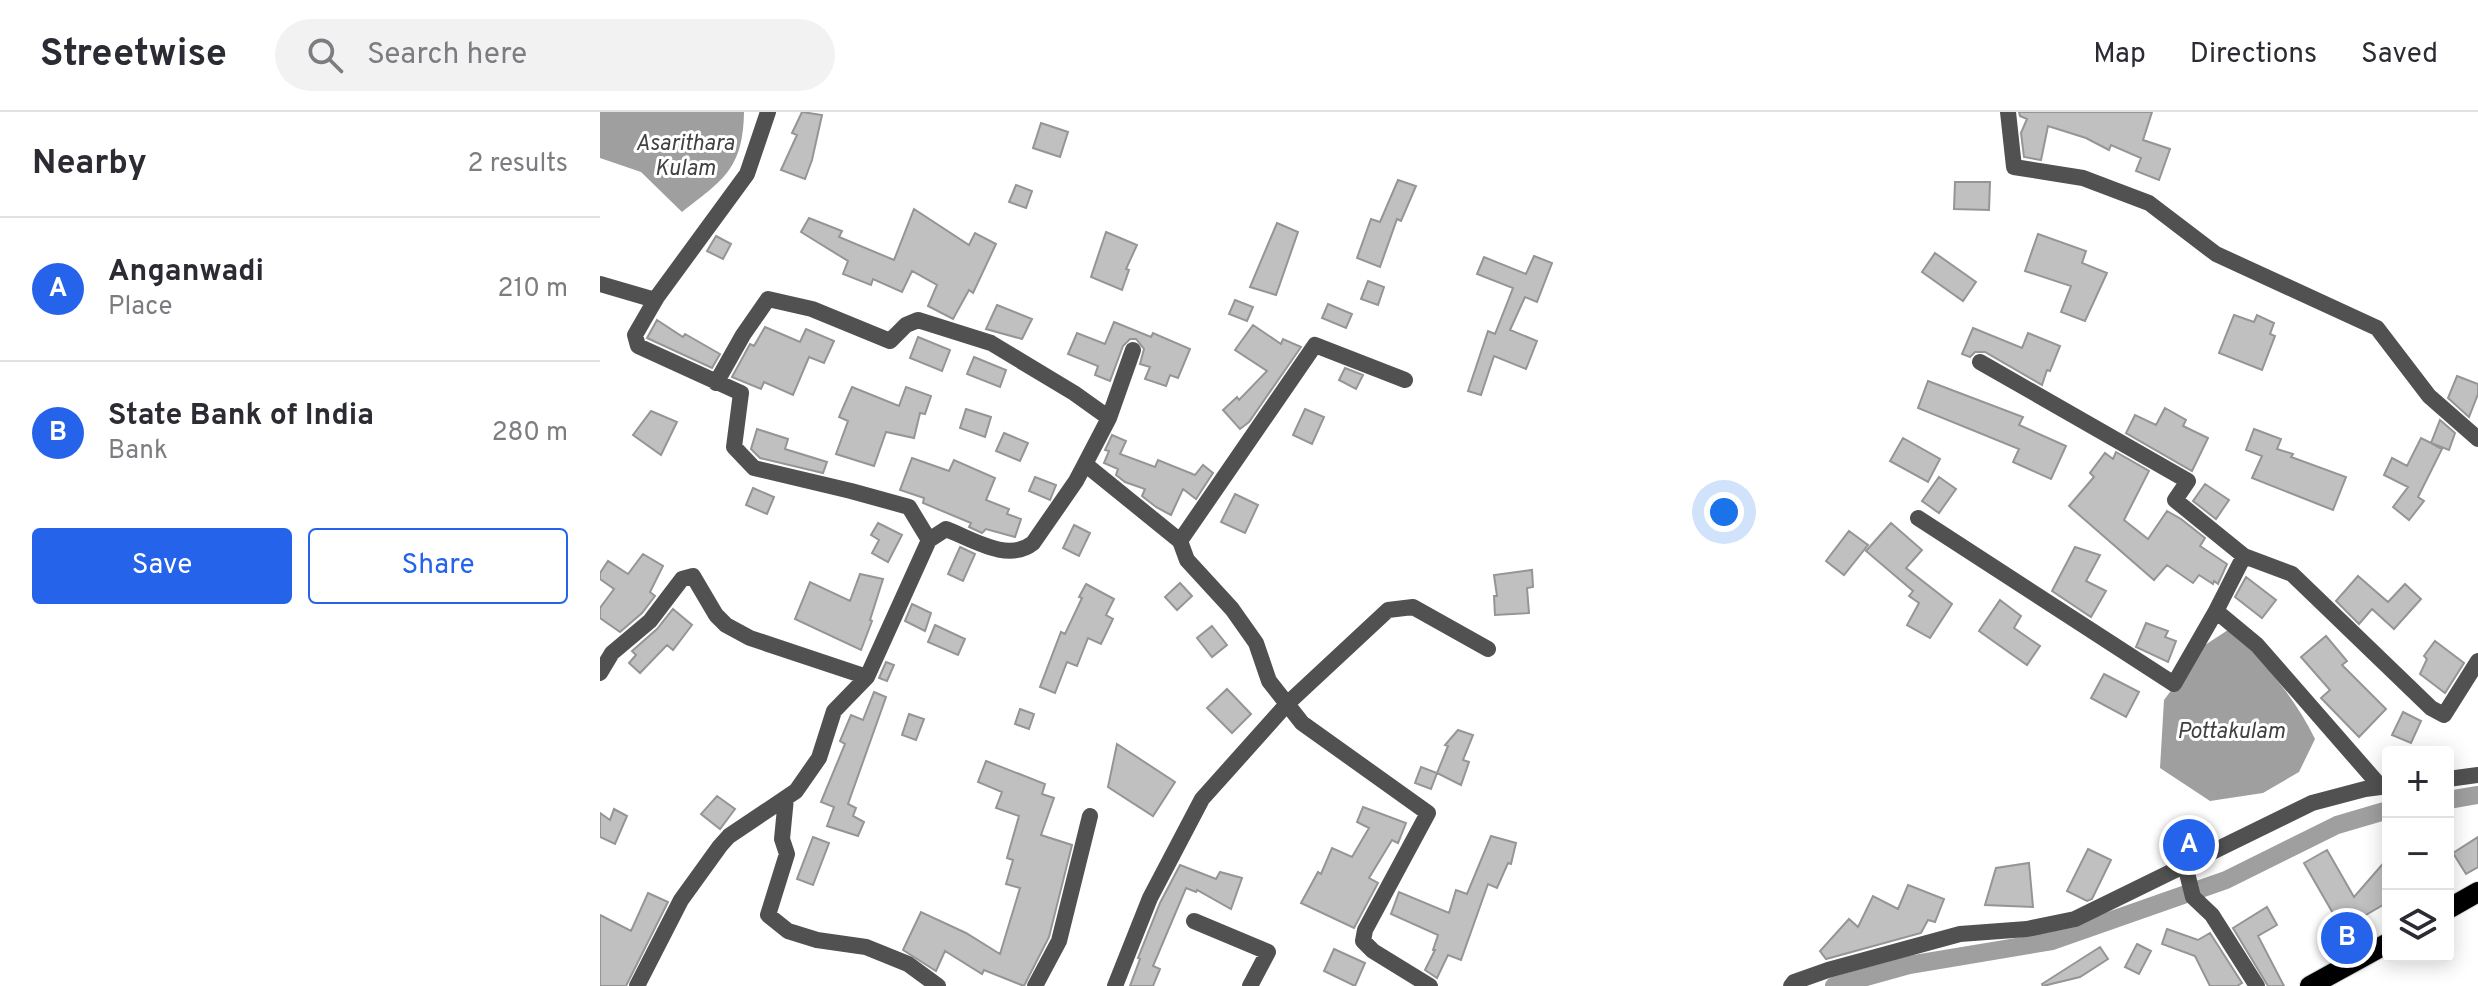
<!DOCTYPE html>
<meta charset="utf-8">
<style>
:root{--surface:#fff;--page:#f2f2f3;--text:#2b2b33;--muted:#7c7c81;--line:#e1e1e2;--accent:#2563eb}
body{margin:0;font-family:Overpass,sans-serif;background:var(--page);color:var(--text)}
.controls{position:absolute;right:24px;bottom:24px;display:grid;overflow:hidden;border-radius:8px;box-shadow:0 4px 20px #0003}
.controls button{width:72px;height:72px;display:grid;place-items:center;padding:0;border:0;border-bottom:2px solid var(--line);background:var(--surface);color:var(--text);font:40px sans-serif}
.you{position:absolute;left:1124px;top:400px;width:28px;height:28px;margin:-20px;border:6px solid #fff;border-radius:50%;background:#1a73e8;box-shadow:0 0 0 12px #1a73e833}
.badge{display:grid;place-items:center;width:52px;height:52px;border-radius:50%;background:var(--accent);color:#fff;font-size:26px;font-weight:700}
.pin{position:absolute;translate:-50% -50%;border:4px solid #fff;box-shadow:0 2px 8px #0006}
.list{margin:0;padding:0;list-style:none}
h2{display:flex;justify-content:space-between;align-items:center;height:104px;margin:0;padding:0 32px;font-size:34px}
h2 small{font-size:26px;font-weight:400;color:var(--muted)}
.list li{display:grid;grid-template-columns:52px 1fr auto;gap:24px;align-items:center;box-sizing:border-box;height:144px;padding:0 32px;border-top:2px solid var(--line)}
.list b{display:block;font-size:30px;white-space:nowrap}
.list p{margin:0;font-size:26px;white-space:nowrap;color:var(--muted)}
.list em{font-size:26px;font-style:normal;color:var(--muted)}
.actions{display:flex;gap:16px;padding:24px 32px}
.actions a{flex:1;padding:18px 0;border:2px solid var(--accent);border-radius:8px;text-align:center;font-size:28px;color:var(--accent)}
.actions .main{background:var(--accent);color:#fff}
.icon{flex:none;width:44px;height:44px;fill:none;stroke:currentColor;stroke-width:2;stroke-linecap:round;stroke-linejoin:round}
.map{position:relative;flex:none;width:1878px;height:874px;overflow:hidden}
header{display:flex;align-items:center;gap:48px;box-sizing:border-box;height:112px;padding:0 40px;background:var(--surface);border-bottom:2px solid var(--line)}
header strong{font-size:38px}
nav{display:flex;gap:44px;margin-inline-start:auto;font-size:28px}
.search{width:560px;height:72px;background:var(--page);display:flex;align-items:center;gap:20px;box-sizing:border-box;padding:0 28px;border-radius:44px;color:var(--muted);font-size:30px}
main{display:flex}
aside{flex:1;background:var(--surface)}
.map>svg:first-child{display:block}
.water{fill:#9f9f9f}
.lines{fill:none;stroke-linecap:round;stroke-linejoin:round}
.canal{stroke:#9f9f9f;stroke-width:18}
.building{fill:#c0c0c0;stroke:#959595;stroke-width:2}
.primary-casing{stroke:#dbdbdb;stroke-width:22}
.street{stroke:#515151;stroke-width:16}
.primary{stroke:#000;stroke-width:20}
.labels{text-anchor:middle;stroke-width:6;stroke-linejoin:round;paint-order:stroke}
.water-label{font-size:22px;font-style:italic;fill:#404040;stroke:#fff}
</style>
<header>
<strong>Streetwise</strong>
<div class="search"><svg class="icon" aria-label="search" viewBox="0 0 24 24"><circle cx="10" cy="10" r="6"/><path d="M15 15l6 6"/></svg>Search here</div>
<nav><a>Map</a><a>Directions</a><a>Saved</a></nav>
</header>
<main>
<aside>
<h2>Nearby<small>2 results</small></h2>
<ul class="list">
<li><span class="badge">A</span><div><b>Anganwadi</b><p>Place</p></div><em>210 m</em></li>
<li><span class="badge">B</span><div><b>State Bank of India</b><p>Bank</p></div><em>280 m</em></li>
</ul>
<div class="actions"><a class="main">Save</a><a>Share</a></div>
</aside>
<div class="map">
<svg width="1878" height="874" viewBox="0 0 1878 874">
<rect width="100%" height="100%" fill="#fff"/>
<path class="water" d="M 0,0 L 144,0 C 143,57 123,68 82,100 L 41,60 L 0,46 Z
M 1631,516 C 1664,551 1694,584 1715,627 L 1699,660 L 1663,681 L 1610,689 L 1560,656 L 1564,588 L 1605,533 Z"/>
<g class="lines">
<path class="canal" d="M 1848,688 L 1878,683
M 1234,874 L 1309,853 L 1452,829 L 1626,768 L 1737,713 L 1788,698"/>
</g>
<path class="building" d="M 202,0 L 222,3 L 212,48 L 205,67 L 181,58 L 197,23 L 192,21 Z
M 1419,0 L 1552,0 L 1543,28 L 1570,37 L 1559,68 L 1536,59 L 1541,46 L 1511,33 L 1509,38 L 1486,26 L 1448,14 L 1441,48 L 1424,45 L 1421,21 L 1427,7 L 1420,4 Z
M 441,11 L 468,20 L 460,45 L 433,36 Z
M 798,68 L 816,74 L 801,109 L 797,107 L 780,155 L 757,146 L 771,107 L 780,110 Z
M 1355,70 L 1390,70 L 1389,98 L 1354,97 Z
M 416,73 L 432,79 L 426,96 L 409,90 Z
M 314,97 L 369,133 L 375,121 L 396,132 L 373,181 L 369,178 L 353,207 L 328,194 L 337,173 L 312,159 L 302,180 L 273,167 L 271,173 L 243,162 L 248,149 L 201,120 L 209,106 L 242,119 L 239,125 L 294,148 Z
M 677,111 L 698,120 L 676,183 L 650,175 Z
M 506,120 L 537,133 L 526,157 L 529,158 L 522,178 L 491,165 Z
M 1438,122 L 1486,139 L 1482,151 L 1507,161 L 1485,209 L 1461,200 L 1471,174 L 1425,159 Z
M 116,124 L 131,132 L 123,147 L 107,139 Z
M 1335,141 L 1376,170 L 1363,189 L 1322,160 Z
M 934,144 L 952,151 L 937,190 L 925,185 L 910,218 L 937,229 L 926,257 L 894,244 L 881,283 L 868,279 L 888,219 L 895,222 L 913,176 L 877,162 L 884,145 L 926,162 Z
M 768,169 L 784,175 L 778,193 L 761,187 Z
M 635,188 L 653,195 L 647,209 L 629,202 Z
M 728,192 L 752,202 L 746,216 L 722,206 Z
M 397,193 L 432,207 L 422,227 L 386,217 Z
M 1634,203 L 1654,210 L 1657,203 L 1674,211 L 1670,222 L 1675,224 L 1662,258 L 1619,241 Z
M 57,208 L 83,225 L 85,222 L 120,242 L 112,256 L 47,226 Z
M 514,210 L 551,225 L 553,221 L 590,237 L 578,266 L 570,263 L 566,274 L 545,267 L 550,255 L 540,252 L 544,237 L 536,227 L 530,227 L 523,234 L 510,269 L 495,263 L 498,254 L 468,242 L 477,221 L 505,232 Z
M 653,213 L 681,232 L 683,227 L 701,235 L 649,310 L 640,317 L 623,298 L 637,285 L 639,288 L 667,259 L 635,238 Z
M 165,215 L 200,230 L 206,217 L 234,229 L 224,251 L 209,245 L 193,283 L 164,270 L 161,277 L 132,265 L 150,232 L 154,234 Z
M 1373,216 L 1422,236 L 1428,221 L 1460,234 L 1450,259 L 1447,258 L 1442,273 L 1385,240 L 1375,240 L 1370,245 L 1362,242 Z
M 318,225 L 350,238 L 342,259 L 310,246 Z
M 374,245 L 406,258 L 400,275 L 367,262 Z
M 745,256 L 763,263 L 756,277 L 739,268 Z
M 1857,264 L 1878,272 L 1878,282 L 1869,305 L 1848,286 Z
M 1328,269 L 1423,305 L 1419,313 L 1466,334 L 1451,367 L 1413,350 L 1419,337 L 1318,296 Z
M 252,275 L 299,294 L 306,275 L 331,284 L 325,302 L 320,301 L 314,326 L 286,320 L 274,354 L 236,342 L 248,309 L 239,305 Z
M 1565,296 L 1586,308 L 1583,314 L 1608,326 L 1592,359 L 1526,321 L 1535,303 L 1556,313 Z
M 366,297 L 391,305 L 385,325 L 360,316 Z
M 705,297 L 724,305 L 712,332 L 693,323 Z
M 51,299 L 77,310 L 61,343 L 33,323 Z
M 1840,308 L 1855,321 L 1849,338 L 1831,331 L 1842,337 L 1818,385 L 1824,389 L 1809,408 L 1793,395 L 1808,375 L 1784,363 L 1792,346 L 1807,354 L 1821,326 L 1831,331 Z
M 157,317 L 188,327 L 185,337 L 227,350 L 223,361 L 160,346 L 151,337 Z
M 1654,317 L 1681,327 L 1677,337 L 1693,342 L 1691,345 L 1746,365 L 1733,398 L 1652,366 L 1662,344 L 1646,338 Z
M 404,321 L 428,331 L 420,349 L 396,339 Z
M 512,323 L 526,329 L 520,342 L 555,355 L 558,348 L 595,363 L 603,353 L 613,361 L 596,387 L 583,377 L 571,403 L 556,395 L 542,384 L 545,377 L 525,370 L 516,363 L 518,357 L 504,351 L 509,339 L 505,338 Z
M 1303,326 L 1340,347 L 1328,370 L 1290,349 Z
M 1516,340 L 1549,359 L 1524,408 L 1548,427 L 1567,399 L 1581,407 L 1605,426 L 1600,434 L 1627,452 L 1618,472 L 1614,469 L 1613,472 L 1599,463 L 1593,471 L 1567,453 L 1554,468 L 1469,394 L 1494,365 L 1490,361 L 1505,341 L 1513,347 Z
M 312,346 L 349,359 L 354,348 L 395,366 L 386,388 L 409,397 L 407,402 L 421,407 L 415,425 L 386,417 L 382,421 L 369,415 L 371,411 L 323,391 L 324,386 L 300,378 Z
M 435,365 L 456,373 L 450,388 L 429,379 Z
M 1339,365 L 1356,377 L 1339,401 L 1322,389 Z
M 1605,372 L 1629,388 L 1616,407 L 1593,389 Z
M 153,376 L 174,385 L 167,402 L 146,393 Z
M 635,382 L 658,393 L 645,421 L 621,410 Z
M 278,411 L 302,423 L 288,450 L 272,441 L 279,428 L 271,423 Z
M 1291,411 L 1322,438 L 1306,456 L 1352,492 L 1330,526 L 1307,513 L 1319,491 L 1309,484 L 1313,479 L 1266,439 Z
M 474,413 L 490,421 L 479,444 L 463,436 Z
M 1249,419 L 1268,433 L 1244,463 L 1226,449 Z
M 360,435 L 375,442 L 363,469 L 348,462 Z
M 1475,435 L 1500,443 L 1486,469 L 1506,479 L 1491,505 L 1452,479 Z
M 43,442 L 63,454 L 50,480 L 55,484 L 42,501 L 20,520 L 0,506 L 0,496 L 14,477 L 0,467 L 0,461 L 8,449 L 28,462 Z
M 932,458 L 933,475 L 927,476 L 929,501 L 895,503 L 894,484 L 897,484 L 894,463 Z
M 260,462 L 283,467 L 270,508 L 272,509 L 261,538 L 195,507 L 210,470 L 250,489 Z
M 1758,464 L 1788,490 L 1805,472 L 1821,487 L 1794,517 L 1772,497 L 1759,512 L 1736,489 Z
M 1646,465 L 1676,488 L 1662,506 L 1635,485 Z
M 580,471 L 592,484 L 577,498 L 565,485 Z
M 486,472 L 514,487 L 506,503 L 513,507 L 501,532 L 488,526 L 477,554 L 467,550 L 455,581 L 440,575 L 461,520 L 465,522 L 482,486 L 479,485 Z
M 1400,488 L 1421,504 L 1414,516 L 1440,534 L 1427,553 L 1379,519 Z
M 312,492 L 331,501 L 325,519 L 305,509 Z
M 73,497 L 92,513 L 73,538 L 67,533 L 40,561 L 29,551 L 36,543 L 32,539 L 57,517 Z
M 1546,511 L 1568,519 L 1565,525 L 1576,529 L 1568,550 L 1536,535 Z
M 335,513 L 365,527 L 358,543 L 328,530 Z
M 612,514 L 627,533 L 612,545 L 597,526 Z
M 1726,524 L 1747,549 L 1742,553 L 1786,597 L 1759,625 L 1721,586 L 1730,578 L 1701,545 Z
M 1835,529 L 1864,551 L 1845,581 L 1820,562 L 1827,547 L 1824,544 Z
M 286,550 L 294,553 L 287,569 L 279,566 Z
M 1504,562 L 1539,580 L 1526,605 L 1491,586 Z
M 627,577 L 651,602 L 632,621 L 607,596 Z
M 274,580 L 286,585 L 248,692 L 256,696 L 253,704 L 264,710 L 258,724 L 227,714 L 234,695 L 221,690 L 245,632 L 240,629 L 251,603 L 263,608 Z
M 420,597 L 434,602 L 429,617 L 415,612 Z
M 1803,600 L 1821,609 L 1811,631 L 1792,623 Z
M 309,602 L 324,607 L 316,628 L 302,623 Z
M 858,618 L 873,623 L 863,648 L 869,650 L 861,673 L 837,661 L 848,634 L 845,633 Z
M 517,632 L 575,670 L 553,704 L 508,675 Z
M 386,649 L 445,672 L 442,682 L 454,686 L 441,723 L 472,733 L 449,825 L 424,874 L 384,858 L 382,862 L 345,839 L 336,859 L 303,838 L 321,800 L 366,821 L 400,842 L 420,776 L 406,772 L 413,748 L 407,746 L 419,704 L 396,696 L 402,680 L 378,670 Z
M 821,655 L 837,661 L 831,677 L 815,671 Z
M 117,684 L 135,697 L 120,717 L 101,702 Z
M 763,695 L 806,711 L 798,731 L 792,728 L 769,766 L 778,771 L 754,816 L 701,791 L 718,760 L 721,762 L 732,736 L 752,745 L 769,716 L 757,710 Z
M 14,697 L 27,704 L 15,732 L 0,725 L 0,701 L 10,708 Z
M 1598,715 L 1606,731 L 1577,745 L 1569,730 Z
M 891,724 L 916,731 L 911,752 L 908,751 L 897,776 L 888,772 L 861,848 L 848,843 L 837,866 L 825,858 L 835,838 L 833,838 L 838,823 L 791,802 L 799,780 L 849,801 L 856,778 L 867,782 Z
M 213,725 L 229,731 L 213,773 L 197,767 Z
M 1878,725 L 1878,755 L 1866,762 L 1853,741 Z
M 1488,737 L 1511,748 L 1492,787 L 1487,789 L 1467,779 Z
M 1727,738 L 1754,785 L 1788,746 L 1788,790 L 1742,817 L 1704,751 Z
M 1429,751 L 1433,795 L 1385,793 L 1396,756 Z
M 580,753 L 616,767 L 620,760 L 642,766 L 631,797 L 597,778 L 596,780 L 586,776 L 553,854 L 560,857 L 553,874 L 530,874 L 540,847 L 538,846 L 560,791 Z
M 1308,773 L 1344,787 L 1335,810 L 1328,808 L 1321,821 L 1226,847 L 1220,839 L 1249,807 L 1258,815 L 1273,784 L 1298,797 Z
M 48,781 L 68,790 L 26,874 L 0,874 L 0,803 L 31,819 Z
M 1667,795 L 1677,813 L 1658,824 L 1684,874 L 1668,874 L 1633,816 Z
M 1567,817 L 1598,828 L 1610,821 L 1642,871 L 1637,874 L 1610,874 L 1595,844 L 1562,832 Z
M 1537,832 L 1551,839 L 1539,862 L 1525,855 Z
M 1500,835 L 1508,847 L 1480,865 L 1443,874 L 1442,872 Z
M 734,837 L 765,851 L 755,874 L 724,859 Z"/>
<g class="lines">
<defs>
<path id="primary" d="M 1848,797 L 1878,780
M 1710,874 L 1788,831"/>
</defs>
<use href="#primary" class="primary-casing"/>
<path class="street" d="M 1408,0 L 1414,55 L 1483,66 L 1549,91 L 1616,142 L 1777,216 L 1829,284 L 1878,327
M 0,172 L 55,188
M 1380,250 L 1588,369 L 1575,388 L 1644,444 L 1692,462 L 1831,596 L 1844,603 L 1878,549
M 116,271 L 143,223 L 168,187 L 212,197 L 290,229 L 306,213 L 318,208 L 391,231 L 474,281 L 509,306 L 485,352 L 580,429 L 715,233 L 805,268
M 509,306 L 533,238
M 1318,406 L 1574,572 L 1616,499 L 1644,444
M 329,428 L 346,417 C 372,427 408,451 433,431 L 476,369 L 485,352
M 580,429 L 587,448 L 632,497 L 656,531 L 669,569 L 702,611 L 828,701 L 765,818 L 763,829 L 773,839 L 830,874
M 1616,499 L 1657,533 L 1781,675
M 0,561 L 12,541 L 50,509 L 82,467 L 93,464 L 116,503 L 126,513 L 150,526 L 267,565
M 1848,667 L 1878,663
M 186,686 L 182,727 L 187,742 L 168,803 L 188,819 L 217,828 L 266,835 L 308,852 L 338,874
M 1585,753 L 1593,785 L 1612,803 L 1657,874
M 594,809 L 668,840 L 650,874
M 37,874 L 81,788 L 120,734 L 129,724 L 196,679 L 219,646 L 234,599 L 267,565 L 329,428 L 309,395 L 251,379 L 154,356 L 134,335 L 141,281 L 38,234 L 35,223 L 57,185 L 147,62 L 168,0
M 435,874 L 459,829 L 490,704
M 515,874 L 550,786 L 602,687 L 687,592 L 788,498 L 813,495 L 888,537
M 1191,874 L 1194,870 L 1228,858 L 1360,822 L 1427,817 L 1475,807 L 1712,691 L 1765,677 L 1788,674"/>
<use href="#primary" class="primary"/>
</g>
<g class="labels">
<g class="water-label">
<text x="85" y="38">Asarithara<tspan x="85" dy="25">Kulam</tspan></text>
<text x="1631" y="626">Pottakulam</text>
</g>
</g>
</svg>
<div class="controls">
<button>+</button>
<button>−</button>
<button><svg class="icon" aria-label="layers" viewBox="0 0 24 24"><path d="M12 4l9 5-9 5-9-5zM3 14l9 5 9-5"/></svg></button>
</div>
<div class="you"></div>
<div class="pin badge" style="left:1589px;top:733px">A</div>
<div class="pin badge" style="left:1747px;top:826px">B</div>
</div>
</main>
